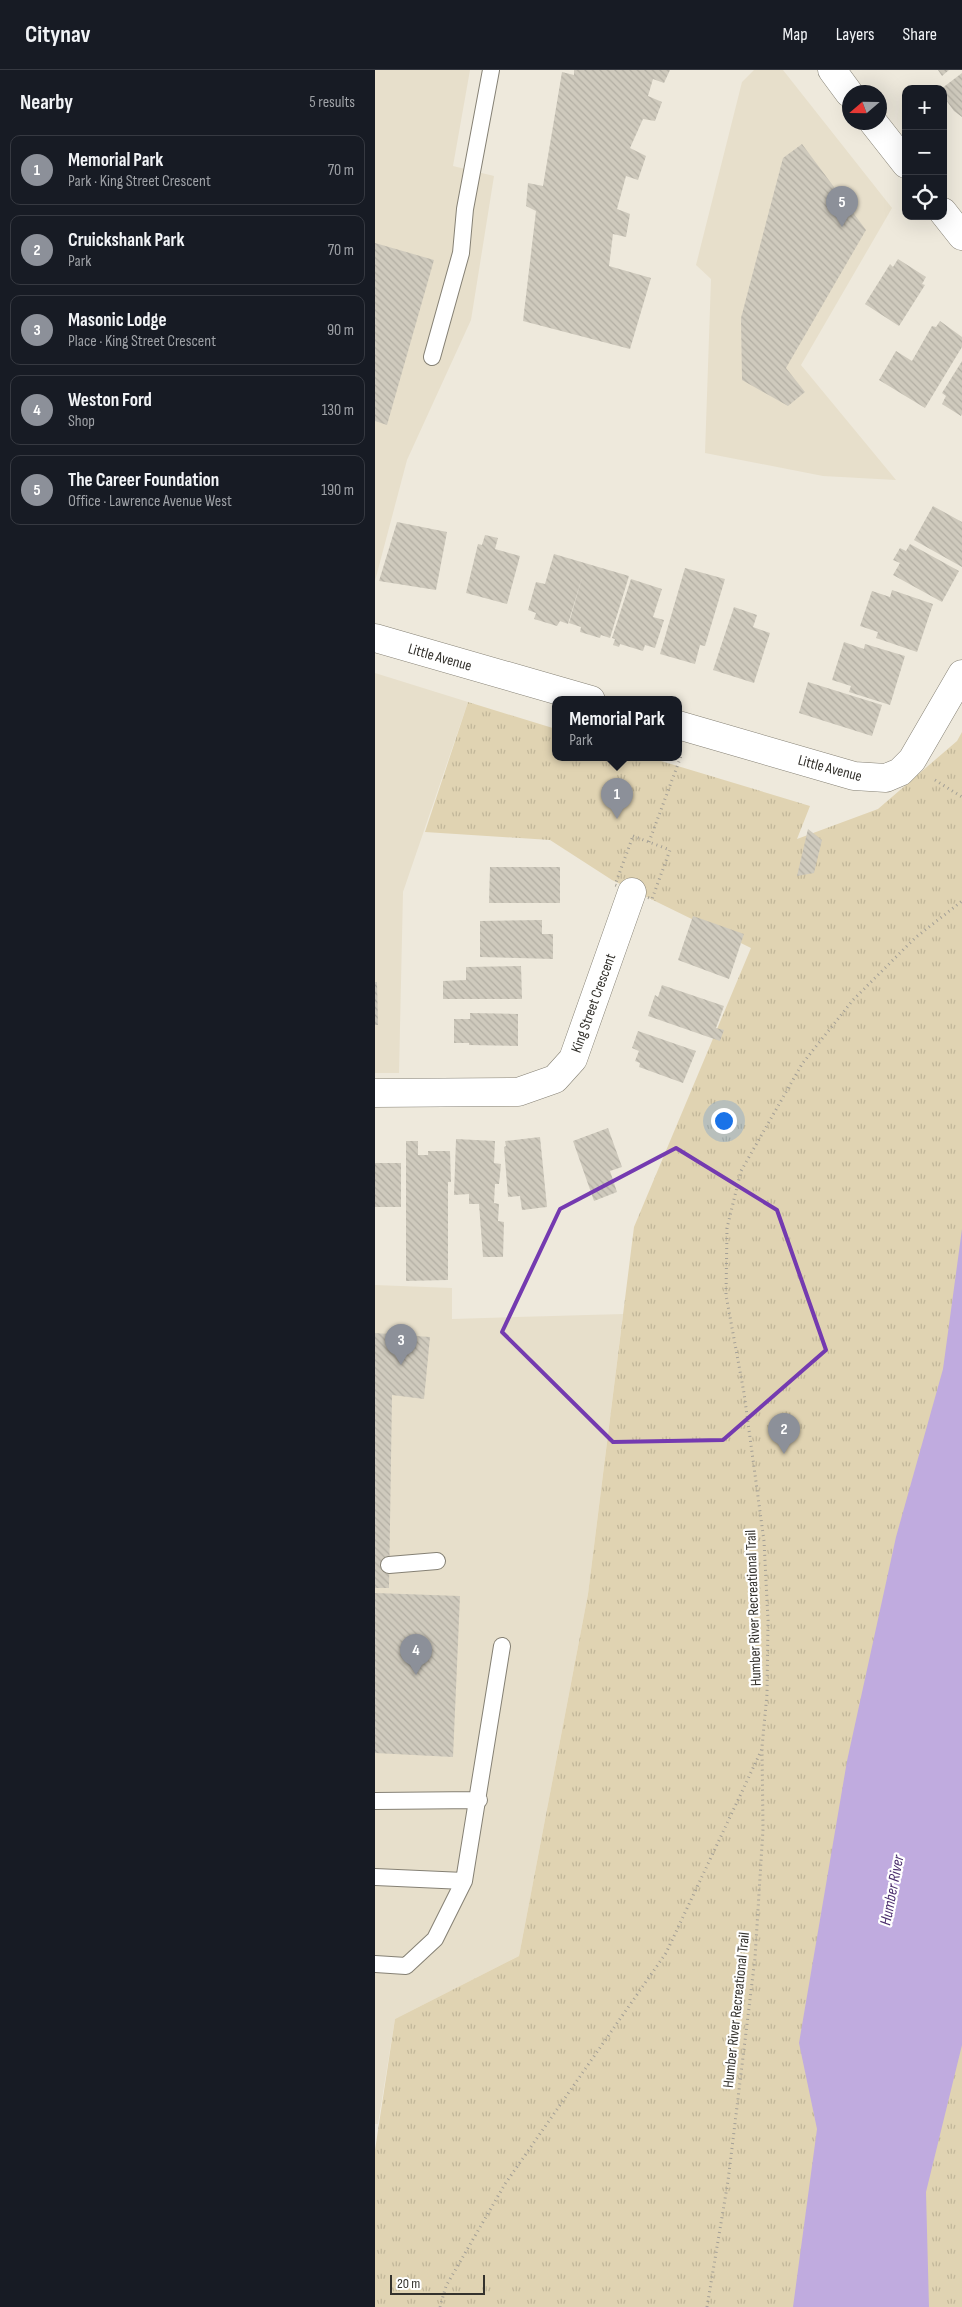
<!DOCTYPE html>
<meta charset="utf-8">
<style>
:root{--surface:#171b24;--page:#242831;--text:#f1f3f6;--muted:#9ea1a6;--line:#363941;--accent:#8c9099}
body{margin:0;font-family:"Sofia Sans Condensed",sans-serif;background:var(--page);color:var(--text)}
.controls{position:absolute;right:15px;top:15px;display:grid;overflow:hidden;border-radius:10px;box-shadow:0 5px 20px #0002}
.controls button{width:45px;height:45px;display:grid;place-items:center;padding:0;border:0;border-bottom:1px solid var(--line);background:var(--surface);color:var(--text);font:25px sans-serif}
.compass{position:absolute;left:467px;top:15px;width:45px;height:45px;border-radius:50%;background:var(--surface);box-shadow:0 5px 20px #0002;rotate:250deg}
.scale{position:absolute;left:15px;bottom:12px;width:95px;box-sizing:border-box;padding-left:5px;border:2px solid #34322d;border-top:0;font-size:14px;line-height:18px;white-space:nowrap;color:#34322d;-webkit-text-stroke:4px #fff;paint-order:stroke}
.you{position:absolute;left:348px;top:1050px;width:18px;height:18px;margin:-12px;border:4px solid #fff;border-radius:50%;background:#1a73e8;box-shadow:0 0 0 8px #1a73e833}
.badge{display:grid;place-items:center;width:32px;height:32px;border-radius:50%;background:var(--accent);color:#fff;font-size:16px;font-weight:700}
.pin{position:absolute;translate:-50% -41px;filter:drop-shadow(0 1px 2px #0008)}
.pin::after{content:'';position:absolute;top:26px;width:18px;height:15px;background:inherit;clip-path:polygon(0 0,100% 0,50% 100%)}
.popup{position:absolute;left:177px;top:626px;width:130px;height:65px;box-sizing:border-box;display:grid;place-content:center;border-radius:10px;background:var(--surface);filter:drop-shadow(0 1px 4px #0005);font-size:16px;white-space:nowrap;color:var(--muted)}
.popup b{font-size:19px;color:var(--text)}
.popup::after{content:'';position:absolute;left:50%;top:100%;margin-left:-10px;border:10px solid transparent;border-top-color:var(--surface)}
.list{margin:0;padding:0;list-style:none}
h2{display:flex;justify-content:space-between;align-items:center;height:65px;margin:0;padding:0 20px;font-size:21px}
h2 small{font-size:16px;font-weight:400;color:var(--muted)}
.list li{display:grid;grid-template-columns:32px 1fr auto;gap:15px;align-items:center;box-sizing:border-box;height:70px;margin:0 10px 10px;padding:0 10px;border:1px solid var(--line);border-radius:10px}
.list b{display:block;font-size:19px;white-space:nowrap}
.list p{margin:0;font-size:16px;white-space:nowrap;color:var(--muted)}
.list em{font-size:16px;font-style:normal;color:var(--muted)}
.icon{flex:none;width:28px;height:28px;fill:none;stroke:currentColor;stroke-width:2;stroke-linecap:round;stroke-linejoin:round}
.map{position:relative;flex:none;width:587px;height:2237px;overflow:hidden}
header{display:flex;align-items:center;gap:30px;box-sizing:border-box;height:70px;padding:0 25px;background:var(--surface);border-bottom:1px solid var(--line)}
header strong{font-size:24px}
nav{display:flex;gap:28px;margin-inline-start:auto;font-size:18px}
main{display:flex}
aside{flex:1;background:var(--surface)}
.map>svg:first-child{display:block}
.built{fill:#e7dfcb}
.park{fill:url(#park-tufts)}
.water{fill:#c0abdf}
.building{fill:url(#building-back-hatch)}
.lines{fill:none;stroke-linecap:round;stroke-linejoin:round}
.service-casing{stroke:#858074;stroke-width:18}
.minor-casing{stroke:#858074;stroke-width:29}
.secondary-casing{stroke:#858074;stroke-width:29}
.path{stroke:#a39f96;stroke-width:3;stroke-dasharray:1 4;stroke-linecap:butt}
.service{stroke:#fff;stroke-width:16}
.minor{stroke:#fff;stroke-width:28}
.secondary{stroke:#fff;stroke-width:28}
.marked{fill:none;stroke:#743ab0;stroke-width:4;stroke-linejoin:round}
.labels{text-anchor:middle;stroke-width:4.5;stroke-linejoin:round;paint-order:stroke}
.street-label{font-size:15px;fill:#34322d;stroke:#fff}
.water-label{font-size:16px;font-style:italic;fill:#4c2f6e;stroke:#fff}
</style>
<header>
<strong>Citynav</strong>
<nav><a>Map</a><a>Layers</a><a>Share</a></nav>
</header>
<main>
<aside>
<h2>Nearby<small>5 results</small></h2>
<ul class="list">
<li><span class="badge">1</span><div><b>Memorial Park</b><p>Park · King Street Crescent</p></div><em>70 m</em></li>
<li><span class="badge">2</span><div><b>Cruickshank Park</b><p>Park</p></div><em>70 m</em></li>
<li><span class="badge">3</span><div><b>Masonic Lodge</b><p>Place · King Street Crescent</p></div><em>90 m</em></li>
<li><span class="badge">4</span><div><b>Weston Ford</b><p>Shop</p></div><em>130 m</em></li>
<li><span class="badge">5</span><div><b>The Career Foundation</b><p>Office · Lawrence Avenue West</p></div><em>190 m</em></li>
</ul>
</aside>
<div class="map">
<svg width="587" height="2237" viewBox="0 0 587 2237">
<defs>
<pattern id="park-tufts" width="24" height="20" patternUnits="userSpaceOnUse" patternTransform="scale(1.25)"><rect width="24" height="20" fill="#e0d3b2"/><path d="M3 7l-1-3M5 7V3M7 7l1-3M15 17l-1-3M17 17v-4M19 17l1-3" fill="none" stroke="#c1b699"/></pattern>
<pattern id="building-back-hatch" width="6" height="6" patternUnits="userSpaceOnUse" patternTransform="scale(1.25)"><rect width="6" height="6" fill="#cfcabd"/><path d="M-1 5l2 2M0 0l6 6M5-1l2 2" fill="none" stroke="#b2aea3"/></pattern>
</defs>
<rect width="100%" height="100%" fill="#eee9dc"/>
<path class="built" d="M 0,0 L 95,0 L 78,96 L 119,106 L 96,250 L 32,390 L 0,511 Z
M 379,0 L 408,0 L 517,138 L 426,295 L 521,410 L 448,406 L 330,383 L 336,209 L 321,195 L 367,12 Z
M 0,603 L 93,632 L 28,822 L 24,1003 L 0,1003 Z
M 0,1215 L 77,1218 L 77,1249 L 248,1244 L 213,1524 L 144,1886 L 20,1949 L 3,2054 L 0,2054 Z"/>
<path class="park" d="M 93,632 L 181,659 L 181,688 L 276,688 L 435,736 L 422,769 L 503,739 L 582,671 L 587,662 L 587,2237 L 0,2237 L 0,2080 L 20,1949 L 144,1886 L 213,1524 L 259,1157 L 376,878 L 237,810 L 175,770 L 50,762 Z"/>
<path class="water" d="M 587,1159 L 587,1975 L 551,2122 L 554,2237 L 418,2237 L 442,2059 L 424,1973 L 472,1691 L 521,1467 L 568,1299 Z"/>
<path class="building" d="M 199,0 L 295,0 L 289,13 L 278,9 L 273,26 L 287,32 L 280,51 L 268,49 L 255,78 L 271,86 L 263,110 L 251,106 L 242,139 L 255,144 L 251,167 L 238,164 L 234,196 L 276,208 L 255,279 L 148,251 L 161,141 L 151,136 L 153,113 L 168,116 L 187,2 L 199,5 Z
M 563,0 L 574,0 L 567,6 Z
M 587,3 L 587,47 L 579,41 L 568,26 L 568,19 L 566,19 Z
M 427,74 L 491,160 L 411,298 L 430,322 L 413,336 L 367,310 L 366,248 L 408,88 Z
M 0,173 L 59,190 L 12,355 L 0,351 Z
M 523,189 L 551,207 L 547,214 L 550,215 L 524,256 L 490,234 L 515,194 L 518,197 Z
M 565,251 L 587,267 L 587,277 L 550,338 L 504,310 L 521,281 L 537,291 L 557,256 L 561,257 Z
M 587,291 L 587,344 L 586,346 L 567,334 L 571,326 L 567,323 Z
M 558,436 L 587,452 L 587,497 L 539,470 Z
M 22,452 L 72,462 L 61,520 L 4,511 Z
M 110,465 L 123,468 L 120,479 L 145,486 L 132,534 L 91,523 L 103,474 L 107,475 Z
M 535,474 L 584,501 L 567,532 L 518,505 L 525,493 L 518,490 L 525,478 L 531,481 Z
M 179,484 L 254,506 L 235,568 L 226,565 L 225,568 L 205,562 L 206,557 L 194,553 L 208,504 L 193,554 L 185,551 L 182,556 L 159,549 L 161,543 L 153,540 L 161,512 L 170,514 Z
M 310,498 L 350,509 L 330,576 L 325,575 L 320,594 L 285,584 Z
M 256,509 L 287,519 L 278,547 L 289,550 L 280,578 L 270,575 L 268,581 L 245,574 L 244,577 L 238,575 L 240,569 L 237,568 Z
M 517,520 L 558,534 L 542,582 L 501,568 L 503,562 L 485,556 L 497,521 L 515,527 Z
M 359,537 L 382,545 L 378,557 L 395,563 L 379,613 L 338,600 Z
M 469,572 L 489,579 L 490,574 L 530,586 L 515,635 L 474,622 L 476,616 L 457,610 Z
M 433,612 L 507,635 L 497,666 L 424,643 Z
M 433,759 L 447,770 L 439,803 L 422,806 Z
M 115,797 L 185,797 L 185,833 L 114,833 Z
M 318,846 L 369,864 L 354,909 L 303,890 Z
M 167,850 L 167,864 L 178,864 L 178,889 L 105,887 L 105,851 Z
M 146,896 L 147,929 L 68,929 L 68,911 L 91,910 L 91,897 Z
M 0,912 L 2,912 L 3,955 L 0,955 Z
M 287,915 L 349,936 L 341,958 L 349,960 L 345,971 L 273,946 L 280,925 L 283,927 Z
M 95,943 L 143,944 L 143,976 L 94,975 L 94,973 L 79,973 L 79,949 L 95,949 Z
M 263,961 L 321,981 L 308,1013 L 264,997 L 265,993 L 260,991 L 264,981 L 257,978 Z
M 233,1058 L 247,1097 L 235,1101 L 242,1122 L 219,1131 L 198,1071 Z
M 165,1067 L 172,1137 L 147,1140 L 145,1126 L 133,1127 L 129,1077 L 131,1076 L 130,1071 Z
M 81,1069 L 120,1071 L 119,1093 L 126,1094 L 124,1114 L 120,1114 L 119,1133 L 124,1134 L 123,1151 L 129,1152 L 128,1187 L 108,1187 L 104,1134 L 94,1134 L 94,1124 L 79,1125 Z
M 31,1071 L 43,1071 L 43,1085 L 53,1085 L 53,1081 L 75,1081 L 76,1112 L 73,1112 L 73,1210 L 31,1211 Z
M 0,1093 L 26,1093 L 26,1137 L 0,1137 Z
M 0,1263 L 55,1267 L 49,1329 L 17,1325 L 14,1518 L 0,1518 Z
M 0,1523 L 85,1526 L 78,1687 L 0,1683 Z"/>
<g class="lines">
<defs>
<path id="service" d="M 57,287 L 86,183 L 90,139 L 116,0
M 14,1495 L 62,1491
M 0,1731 L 104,1730
M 0,1807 L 89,1811
M 0,1894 L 31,1896 L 60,1869 L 89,1811 L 127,1576"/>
<path id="minor" d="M 0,568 L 216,630
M 303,655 L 479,706 L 511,708 L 525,702 L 537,690 L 587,604
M 0,1023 L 143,1022 L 180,1009 L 198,989 L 257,822"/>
<path id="secondary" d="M 457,0 L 474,23
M 498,52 L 531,94
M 568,142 L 587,166"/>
</defs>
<use href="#service" class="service-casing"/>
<use href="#minor" class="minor-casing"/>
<use href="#secondary" class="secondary-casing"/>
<path class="path" d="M 560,710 L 587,727
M 258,766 L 295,780 L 277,829 L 240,815 Z
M 274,772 L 306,686
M 65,2237 L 71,2216 L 130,2114 L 291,1883 L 387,1679
M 332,2237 L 353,2111 L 380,1888 L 388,1759 L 387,1677 L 392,1624 L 393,1550 L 389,1471 L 369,1323 L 351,1225 L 352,1158 L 366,1101 L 427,994 L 478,930 L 540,868 L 587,831"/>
<use href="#service" class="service"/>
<use href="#minor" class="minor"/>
<use href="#secondary" class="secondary"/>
</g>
<path class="marked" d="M 301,1078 L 402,1140 L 451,1280 L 348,1370 L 238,1372 L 127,1262 L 185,1139 Z"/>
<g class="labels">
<g class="street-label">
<text transform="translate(65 587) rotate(16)" y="5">Little Avenue</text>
<text transform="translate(455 698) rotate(15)" y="5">Little Avenue</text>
<text transform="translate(218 933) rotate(-70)" y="5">King Street Crescent</text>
<text transform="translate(378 1538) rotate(-92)" y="5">Humber River Recreational Trail</text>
<text transform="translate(361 1940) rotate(-84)" y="5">Humber River Recreational Trail</text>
</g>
<g class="water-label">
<text transform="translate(516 1820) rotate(-79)" y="6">Humber River</text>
</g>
</g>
</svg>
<div class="controls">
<button>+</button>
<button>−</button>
<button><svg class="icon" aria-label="locate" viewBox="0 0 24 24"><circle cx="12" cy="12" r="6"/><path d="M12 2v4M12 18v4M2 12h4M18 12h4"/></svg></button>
</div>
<svg class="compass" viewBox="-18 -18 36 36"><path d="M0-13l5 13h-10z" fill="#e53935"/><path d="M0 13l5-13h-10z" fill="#9ea1a6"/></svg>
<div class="scale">20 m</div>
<div class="you"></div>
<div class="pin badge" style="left:242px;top:749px">1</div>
<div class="popup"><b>Memorial Park</b>Park</div>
<div class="pin badge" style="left:409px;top:1384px">2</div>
<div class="pin badge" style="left:26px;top:1295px">3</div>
<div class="pin badge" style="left:41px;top:1605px">4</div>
<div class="pin badge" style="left:467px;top:157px">5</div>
</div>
</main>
